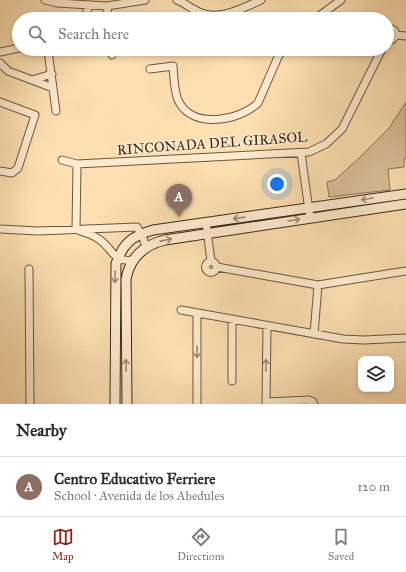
<!DOCTYPE html>
<meta charset="utf-8">
<style>
:root{--surface:#fff;--page:#f2f2f3;--text:#2b2b33;--muted:#7c7c81;--line:#e1e1e2;--accent:#8f2418}
body{margin:0;font-family:"IM FELL Great Primer",serif;background:var(--page);color:var(--text)}
.controls{position:absolute;right:12px;bottom:12px;display:grid;overflow:hidden;border-radius:8px;box-shadow:0 2px 6px #0003}
.controls button{width:36px;height:36px;display:grid;place-items:center;padding:0;border:0;border-bottom:1px solid var(--line);background:var(--surface);color:var(--text);font:20px sans-serif}
.you{position:absolute;left:277px;top:184px;width:14px;height:14px;margin:-10px;border:3px solid #fff;border-radius:50%;background:#1a73e8;box-shadow:0 0 0 6px #1a73e833}
.badge{display:grid;place-items:center;width:26px;height:26px;border-radius:50%;background:var(--accent);color:#fff;font-size:13px;font-weight:700}
.pin{position:absolute;translate:-50% -33px;filter:drop-shadow(0 1px 2px #0008)}
.pin::after{content:'';position:absolute;top:21px;width:14px;height:12px;background:inherit;clip-path:polygon(0 0,100% 0,50% 100%)}
.list{margin:0;padding:0;list-style:none}
h2{display:flex;justify-content:space-between;align-items:center;height:52px;margin:0;padding:0 16px;font-size:17px}
h2 small{font-size:13px;font-weight:400;color:var(--muted)}
.list li{display:grid;grid-template-columns:26px 1fr auto;gap:12px;align-items:center;box-sizing:border-box;height:60px;padding:0 16px;border-top:1px solid var(--line)}
.list b{display:block;font-size:15px;white-space:nowrap}
.list p{margin:0;font-size:13px;white-space:nowrap;color:var(--muted)}
.list em{font-size:13px;font-style:normal;color:var(--muted)}
.icon{flex:none;width:22px;height:22px;fill:none;stroke:currentColor;stroke-width:2;stroke-linecap:round;stroke-linejoin:round}
.map{position:relative;flex:none;width:406px;height:404px;overflow:hidden}
.search{position:absolute;background:var(--surface);box-shadow:0 2px 6px #0003;left:12px;right:12px;top:12px;height:44px;display:flex;align-items:center;gap:10px;box-sizing:border-box;padding:0 14px;border-radius:22px;color:var(--muted);font-size:15px}
.sheet{height:112px;background:var(--surface)}
nav{display:flex;justify-content:space-around;align-items:center;box-sizing:border-box;height:56px;border-top:1px solid var(--line);background:var(--surface);font-size:11px;color:var(--muted)}
nav a{display:grid;justify-items:center;gap:2px}
nav .on{color:var(--accent)}
.map>svg:first-child{display:block}
.green{fill:#dcc099;stroke:#8a755b}
.lines{fill:none;stroke-linecap:round;stroke-linejoin:round}
.street-casing{stroke:#695742;stroke-width:9}
.secondary-casing{stroke:#382a1d;stroke-width:11}
.street{stroke:#feeacd;stroke-width:7}
.secondary{stroke:#feeacd;stroke-width:9}
.oneway{stroke:#9b8a75}
.labels{text-anchor:middle;stroke-width:3;stroke-linejoin:round;paint-order:stroke}
.street-label{font-size:14px;fill:#382a1d;stroke:#feeacd}
</style>
<div class="map">
<svg width="406" height="404" viewBox="0 0 406 404">
<rect width="100%" height="100%" fill="#fddfb2"/>
<filter id="stains"><feTurbulence type="fractalNoise" baseFrequency=".005" numOctaves="4"/><feColorMatrix values="0 0 0 0 .2 0 0 0 0 .09 0 0 0 0 .02 0 0 0 .5 -.17"/></filter>
<radialGradient id="worn" r=".72"><stop offset=".6" stop-color="#630" stop-opacity="0"/><stop offset="1" stop-color="#630" stop-opacity=".3"/></radialGradient>
<path class="green" d="M 406,102 L 406,158 L 404,158 L 404,167 L 388,169 L 390,190 L 329,197 L 327,182 L 335,180 L 359,158 L 389,128 Z"/>
<g class="lines">
<defs>
<path id="street" d="M 45,0 L 57,3 L 107,6 L 145,0
M 177,0 C 187,4 195,12 205,14 C 221,19 246,7 261,0
M 107,6 L 108,19
M 83,19 L 87,12 L 89,5
M 315,19 L 341,0
M 387,29 L 392,29 L 395,31 L 396,35
M 396,35 L 406,36
M 387,40 C 392,41 394,39 396,35
M 111,49 L 112,55
M 48,51 L 56,111
M 0,52 L 19,48
M 0,63 L 8,71 L 53,88
M 150,69 L 173,66 C 174,76 174,94 179,102 C 193,129 239,121 258,103 L 278,57 L 283,49
M 32,80 L 52,74
M 0,102 L 35,115 L 18,168 L 12,173 L 0,171
M 301,153 L 310,218
M 62,160 L 77,164 L 309,152 L 326,144 L 342,129 L 382,49
M 206,223 L 211,261
M 0,229 L 38,231 L 137,227 L 143,238 L 146,247
M 76,229 L 77,164
M 80,231 C 87,233 94,235 100,240 C 113,249 113,263 133,260
M205.5 267a5.5 5.5 0 1 1 11 0a5.5 5.5 0 1 1-11 0Z
M 217,267 L 318,285 L 406,271
M 29,269 L 30,404
M 181,310 L 343,339 L 364,340 L 406,338
M 197,313 L 197,404
M 232,319 L 232,381
M 314,334 L 318,285
M 266,402 L 309,400 L 313,402 L 314,404
M 266,404 L 267,326"/>
<path id="secondary" d="M 115,404 L 116,264 C 123,243 132,236 153,230 L 406,194
M 127,404 L 126,279 C 130,258 144,245 165,240 L 406,204"/>
</defs>
<use href="#street" class="street-casing"/>
<use href="#secondary" class="secondary-casing"/>
<use href="#street" class="street"/>
<use href="#secondary" class="secondary"/>
</g>
<defs><path id="oneway-shaft" d="M-6 0H5M1.5-3L5.5 0L1.5 3" fill="none" stroke-width="1.6" stroke-linecap="round" stroke-linejoin="round"/></defs>
<g class="oneway">
<use href="#oneway-shaft" transform="translate(367 199) rotate(171)"/>
<use href="#oneway-shaft" transform="translate(239 218) rotate(172)"/>
<use href="#oneway-shaft" transform="translate(294 220) rotate(-9)"/>
<use href="#oneway-shaft" transform="translate(166 240) rotate(-11)"/>
<use href="#oneway-shaft" transform="translate(115 277) rotate(91)"/>
<use href="#oneway-shaft" transform="translate(197 352) rotate(90)"/>
<use href="#oneway-shaft" transform="translate(126 365) rotate(-90)"/>
<use href="#oneway-shaft" transform="translate(266 365) rotate(-90)"/>
</g>
<g class="labels">
<g class="street-label">
<text transform="translate(212 143) rotate(-4)" y="5">RINCONADA DEL GIRASOL</text>
</g>
</g>
<rect width="100%" height="100%" filter="url(#stains)"/>
<rect width="100%" height="100%" fill="url(#worn)"/>
</svg>
<div class="controls">
<button><svg class="icon" aria-label="layers" viewBox="0 0 24 24"><path d="M12 4l9 5-9 5-9-5zM3 14l9 5 9-5"/></svg></button>
</div>
<div class="you"></div>
<div class="pin badge" style="left:179px;top:217px;background:#8d6e63">A</div>
<div class="search"><svg class="icon" aria-label="search" viewBox="0 0 24 24"><circle cx="10" cy="10" r="6"/><path d="M15 15l6 6"/></svg>Search here</div>
</div>
<section class="sheet">
<h2>Nearby<small></small></h2>
<ul class="list">
<li><span class="badge" style="background:#8d6e63">A</span><div><b>Centro Educativo Ferriere</b><p>School · Avenida de los Abedules</p></div><em>120 m</em></li>
</ul>
</section>
<nav>
<a class="on"><svg class="icon" aria-label="map" viewBox="0 0 24 24"><path d="M3 6l6-2 6 2 6-2v14l-6 2-6-2-6 2zM9 4v14M15 6v14"/></svg>Map</a>
<a><svg class="icon" aria-label="directions" viewBox="0 0 24 24"><path d="M12 3l9 9-9 9-9-9zM9 14v-3h6M13 9l2 2-2 2"/></svg>Directions</a>
<a><svg class="icon" aria-label="saved" viewBox="0 0 24 24"><path d="M7 4h10v16l-5-4-5 4z"/></svg>Saved</a>
</nav>
